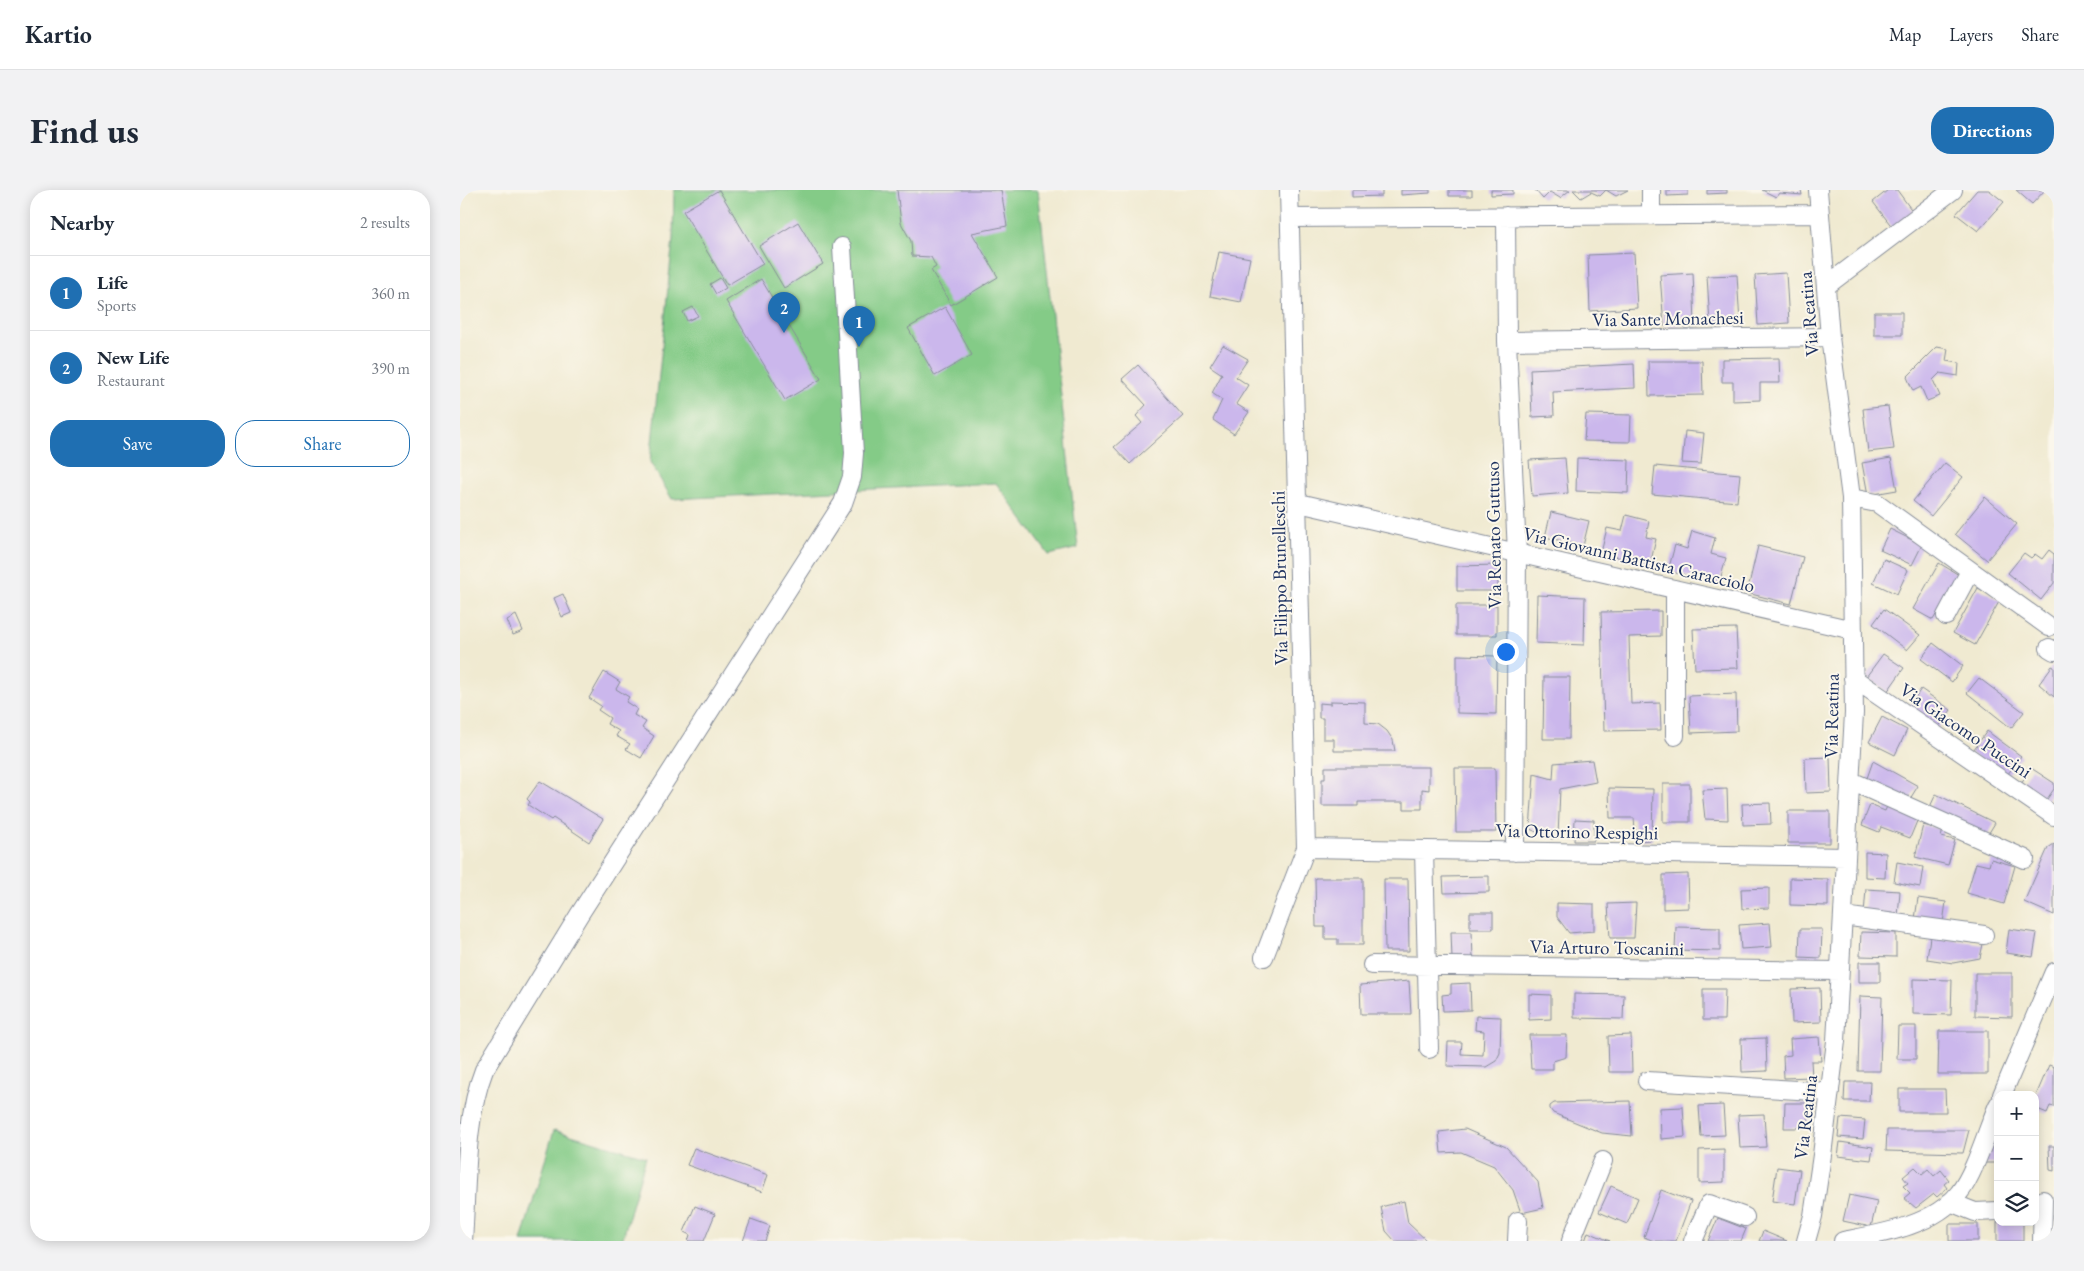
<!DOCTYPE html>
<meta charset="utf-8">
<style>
:root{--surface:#fff;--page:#f2f2f3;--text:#1f2937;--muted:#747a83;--line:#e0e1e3;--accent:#1f6fb2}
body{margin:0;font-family:"EB Garamond",serif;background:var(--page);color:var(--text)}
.controls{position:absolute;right:15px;bottom:15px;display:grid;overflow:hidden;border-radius:10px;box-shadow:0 2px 12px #0003}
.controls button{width:45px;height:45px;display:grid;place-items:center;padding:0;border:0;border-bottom:1px solid var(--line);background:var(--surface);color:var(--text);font:25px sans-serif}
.you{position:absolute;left:1045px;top:461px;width:18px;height:18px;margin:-12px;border:4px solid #fff;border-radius:50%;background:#1a73e8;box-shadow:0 0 0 8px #1a73e833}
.badge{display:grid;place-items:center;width:32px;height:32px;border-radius:50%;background:var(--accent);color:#fff;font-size:16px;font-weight:700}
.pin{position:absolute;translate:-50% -41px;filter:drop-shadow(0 1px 2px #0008)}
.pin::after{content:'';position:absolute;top:26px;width:18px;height:15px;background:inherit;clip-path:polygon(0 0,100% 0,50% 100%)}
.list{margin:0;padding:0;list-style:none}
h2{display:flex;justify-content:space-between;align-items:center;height:65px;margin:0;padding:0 20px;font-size:21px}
h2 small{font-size:16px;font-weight:400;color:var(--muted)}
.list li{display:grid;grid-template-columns:32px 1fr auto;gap:15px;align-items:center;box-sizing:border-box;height:75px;padding:0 20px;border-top:1px solid var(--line)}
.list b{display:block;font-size:19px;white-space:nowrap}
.list p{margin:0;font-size:16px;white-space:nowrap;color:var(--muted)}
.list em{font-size:16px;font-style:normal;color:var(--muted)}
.actions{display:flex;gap:10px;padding:15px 20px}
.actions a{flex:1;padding:11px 0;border:1px solid var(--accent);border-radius:20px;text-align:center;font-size:18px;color:var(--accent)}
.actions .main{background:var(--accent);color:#fff}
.icon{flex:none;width:28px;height:28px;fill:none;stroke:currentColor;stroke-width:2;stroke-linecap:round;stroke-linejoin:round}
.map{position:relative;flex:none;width:1594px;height:1051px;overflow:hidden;border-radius:20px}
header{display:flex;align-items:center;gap:30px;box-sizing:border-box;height:70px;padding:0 25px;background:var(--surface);border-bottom:1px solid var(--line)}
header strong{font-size:24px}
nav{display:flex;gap:28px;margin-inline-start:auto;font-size:18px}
.intro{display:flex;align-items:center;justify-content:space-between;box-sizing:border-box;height:120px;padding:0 30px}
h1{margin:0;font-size:35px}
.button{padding:12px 22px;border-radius:20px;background:var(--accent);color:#fff;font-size:18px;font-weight:700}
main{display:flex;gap:30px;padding:0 30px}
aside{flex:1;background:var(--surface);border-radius:20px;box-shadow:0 2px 12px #0003}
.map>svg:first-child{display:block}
.green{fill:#84cb87;stroke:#507d72}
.building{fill:#cbb7ec}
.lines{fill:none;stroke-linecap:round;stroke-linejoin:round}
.minor-casing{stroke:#868c98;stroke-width:20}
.minor{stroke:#fff;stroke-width:18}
.labels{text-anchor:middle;stroke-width:4;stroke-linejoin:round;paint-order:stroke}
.street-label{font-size:19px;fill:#1b2f5e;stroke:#fbf7ec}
</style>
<header>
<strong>Kartio</strong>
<nav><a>Map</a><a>Layers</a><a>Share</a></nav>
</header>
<div class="intro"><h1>Find us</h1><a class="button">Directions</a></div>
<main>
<aside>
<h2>Nearby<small>2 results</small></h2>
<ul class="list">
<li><span class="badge">1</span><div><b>Life</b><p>Sports</p></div><em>360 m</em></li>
<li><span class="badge">2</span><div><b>New Life</b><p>Restaurant</p></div><em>390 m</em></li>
</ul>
<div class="actions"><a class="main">Save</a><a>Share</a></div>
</aside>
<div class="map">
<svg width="1594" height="1051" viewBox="0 0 1594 1051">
<rect width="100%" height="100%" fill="#fbf7ec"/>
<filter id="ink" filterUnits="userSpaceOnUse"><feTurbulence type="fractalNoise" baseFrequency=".02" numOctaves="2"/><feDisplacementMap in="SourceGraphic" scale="10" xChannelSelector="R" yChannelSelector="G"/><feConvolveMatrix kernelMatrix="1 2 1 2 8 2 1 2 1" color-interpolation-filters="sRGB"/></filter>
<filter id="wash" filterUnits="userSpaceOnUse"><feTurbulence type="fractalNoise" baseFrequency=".0096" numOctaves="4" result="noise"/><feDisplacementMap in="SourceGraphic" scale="20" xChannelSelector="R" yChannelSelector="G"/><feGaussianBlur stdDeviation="1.12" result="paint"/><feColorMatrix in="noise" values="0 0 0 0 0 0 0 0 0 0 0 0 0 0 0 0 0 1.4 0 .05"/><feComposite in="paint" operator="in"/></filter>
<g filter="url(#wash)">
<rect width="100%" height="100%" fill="#f0ead1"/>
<path class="green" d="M 214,0 L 578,0 L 618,358 L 589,365 L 536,293 L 212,309 L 190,272 L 213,49 Z
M 94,940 L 186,967 L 162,1051 L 61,1051 Z"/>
<g id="blocks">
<path class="building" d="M 259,0 L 303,74 L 267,95 L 223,21 Z
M 437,0 L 541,0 L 547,36 L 512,43 L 538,87 L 491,115 L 471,80 L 476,77 L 471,67 L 452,66 L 451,51 L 441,33 Z
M 892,0 L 922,0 L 922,6 L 892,7 Z
M 941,0 L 970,0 L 970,3 L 941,5 Z
M 989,0 L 1012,0 L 1012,6 L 989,6 Z
M 1031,0 L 1053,0 L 1053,4 L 1031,5 Z
M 1075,0 L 1110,0 L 1100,8 L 1090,2 L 1083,9 Z
M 1113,0 L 1168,0 L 1156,6 L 1146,0 L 1140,6 L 1131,2 L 1121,8 Z
M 1207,0 L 1228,0 L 1228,5 L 1207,6 Z
M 1247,0 L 1267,0 L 1267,3 L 1247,4 Z
M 1302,0 L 1341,0 L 1342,5 L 1319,3 L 1316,7 Z
M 1428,0 L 1437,0 L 1453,22 L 1433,38 L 1413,12 Z
M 1517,0 L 1529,0 L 1544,12 L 1518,41 L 1496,24 Z
M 1556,0 L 1585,0 L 1572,14 Z
M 338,32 L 363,74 L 324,98 L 299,56 Z
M 759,62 L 790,68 L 781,112 L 750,106 Z
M 1174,63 L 1177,118 L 1130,121 L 1128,65 Z
M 1233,83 L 1235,134 L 1204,136 L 1200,85 Z
M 1326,83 L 1329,133 L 1298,135 L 1295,85 Z
M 1277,85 L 1280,133 L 1250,134 L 1247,86 Z
M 260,88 L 266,98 L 256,104 L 250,94 Z
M 301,89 L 361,189 L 325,210 L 266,111 Z
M 233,117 L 238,126 L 227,131 L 223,122 Z
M 485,117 L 512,165 L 475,186 L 448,138 Z
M 1414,122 L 1442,122 L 1442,145 L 1414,145 Z
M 763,155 L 788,169 L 776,187 L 788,195 L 776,214 L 789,222 L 774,244 L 753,230 L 762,210 L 752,203 L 762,184 L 750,176 Z
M 1477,157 L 1488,159 L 1486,171 L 1499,173 L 1498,186 L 1480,183 L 1473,190 L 1480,206 L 1467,211 L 1461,197 L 1453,201 L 1447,187 Z
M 1319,168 L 1320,193 L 1300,193 L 1300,210 L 1273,211 L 1273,192 L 1262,192 L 1262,169 Z
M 1188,171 L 1242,171 L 1243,205 L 1189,206 Z
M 1174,174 L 1175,198 L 1093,202 L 1094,226 L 1072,227 L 1070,179 Z
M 678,175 L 723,226 L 670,274 L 654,257 L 682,233 L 676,226 L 686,215 L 662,189 Z
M 1428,216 L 1434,259 L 1408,262 L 1403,219 Z
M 1126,224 L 1171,225 L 1170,252 L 1124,251 Z
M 1225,241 L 1244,243 L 1241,274 L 1222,273 Z
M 1105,268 L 1108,303 L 1072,306 L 1069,270 Z
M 1117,268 L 1169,270 L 1168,303 L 1116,301 Z
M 1431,268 L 1437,300 L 1408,305 L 1402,273 Z
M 1485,273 L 1503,287 L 1471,326 L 1453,311 Z
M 1195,276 L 1280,284 L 1277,312 L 1192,304 Z
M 1525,307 L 1557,334 L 1527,370 L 1495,344 Z
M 1091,322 L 1129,331 L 1123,356 L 1085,347 Z
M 1166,325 L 1189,331 L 1186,347 L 1196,349 L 1190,375 L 1141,363 L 1147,338 L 1162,341 Z
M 1430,339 L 1462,355 L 1452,375 L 1420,360 Z
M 1232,341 L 1255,348 L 1251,364 L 1266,368 L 1259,394 L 1208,381 L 1215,355 L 1227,359 Z
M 1298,356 L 1343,367 L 1331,414 L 1287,403 Z
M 1589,360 L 1594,364 L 1594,393 L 1581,410 L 1548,383 L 1564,363 L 1571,368 L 1575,364 L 1582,369 Z
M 1424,369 L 1448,380 L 1437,404 L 1413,393 Z
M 1479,373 L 1499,385 L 1473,430 L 1453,419 Z
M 1038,375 L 1038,401 L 997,401 L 997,376 Z
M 1518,398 L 1540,410 L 1515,455 L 1493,443 Z
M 103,404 L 111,423 L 102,427 L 94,408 Z
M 1077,405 L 1125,407 L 1124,455 L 1076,453 Z
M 996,415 L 1037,415 L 1037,445 L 996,445 Z
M 1424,419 L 1460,445 L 1447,460 L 1413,434 Z
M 1201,421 L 1201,446 L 1169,447 L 1171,514 L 1200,513 L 1201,540 L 1144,541 L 1141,422 Z
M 56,425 L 63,441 L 53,445 L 47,430 Z
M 1276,438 L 1278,478 L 1235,479 L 1233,439 Z
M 1473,453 L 1503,476 L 1492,492 L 1461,469 Z
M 1423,464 L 1444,478 L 1427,502 L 1406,487 Z
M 997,465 L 1037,466 L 1036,524 L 997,523 Z
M 1592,476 L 1594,477 L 1594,507 L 1579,494 Z
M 144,482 L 160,492 L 156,499 L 169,507 L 166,512 L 177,519 L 174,525 L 186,532 L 182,538 L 194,546 L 181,568 L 166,559 L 170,554 L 156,546 L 159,541 L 147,534 L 150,528 L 138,520 L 141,516 L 129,508 Z
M 1084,487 L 1110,487 L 1109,549 L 1083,549 Z
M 1519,488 L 1564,522 L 1551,538 L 1507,503 Z
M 1461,499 L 1491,520 L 1478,538 L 1448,518 Z
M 1276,504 L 1277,541 L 1231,543 L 1229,506 Z
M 871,511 L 905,512 L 905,533 L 918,534 L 927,541 L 933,550 L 935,561 L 874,561 L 874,549 L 863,549 L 863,528 L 859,528 L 859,513 L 871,514 Z
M 1422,527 L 1447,540 L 1435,565 L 1409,552 Z
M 1527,541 L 1561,566 L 1545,588 L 1511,563 Z
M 1370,567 L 1371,602 L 1346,603 L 1345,568 Z
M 1132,570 L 1136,592 L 1100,599 L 1098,647 L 1092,649 L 1070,639 L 1074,584 L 1093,589 L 1094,573 Z
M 1413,571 L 1458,596 L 1448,612 L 1406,591 Z
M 865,577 L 969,577 L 969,600 L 962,599 L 962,619 L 944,619 L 944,612 L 898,612 L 898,616 L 862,616 L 862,589 L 865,589 Z
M 995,578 L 1035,578 L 1036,642 L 996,642 Z
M 1571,578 L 1594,593 L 1594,599 L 1585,612 L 1560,596 Z
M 80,591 L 143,629 L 129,652 L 93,628 L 91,630 L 68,615 L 70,612 L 67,609 Z
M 1203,594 L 1230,594 L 1230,632 L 1203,632 Z
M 1149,598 L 1193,599 L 1192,650 L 1176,651 L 1174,628 L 1150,628 Z
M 1267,599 L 1268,630 L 1245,629 L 1242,600 Z
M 1476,604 L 1535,633 L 1527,646 L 1468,621 Z
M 1429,612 L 1460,624 L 1450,648 L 1421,637 L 1419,642 L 1402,635 L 1410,615 L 1425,621 Z
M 1310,613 L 1311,634 L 1283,635 L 1282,614 Z
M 1328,621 L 1370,621 L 1370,653 L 1328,653 Z
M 1115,629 L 1134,630 L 1134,651 L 1114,651 Z
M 1463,635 L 1483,640 L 1481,647 L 1495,650 L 1488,675 L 1455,667 Z
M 1594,654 L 1594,725 L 1564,712 L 1588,658 Z
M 1405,662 L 1426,663 L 1425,688 L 1405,687 Z
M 1531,669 L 1555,676 L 1544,714 L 1507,703 L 1516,673 L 1529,676 Z
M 1437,672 L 1463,677 L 1460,697 L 1434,692 Z
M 1228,684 L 1229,718 L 1203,719 L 1203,685 Z
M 1029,686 L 1029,702 L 984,703 L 983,687 Z
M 855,688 L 903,688 L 903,755 L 878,755 L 878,749 L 865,749 L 865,737 L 856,737 Z
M 1330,688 L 1368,689 L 1368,716 L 1330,715 Z
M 924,689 L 948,689 L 949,761 L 925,761 Z
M 1309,698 L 1309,718 L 1282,719 L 1281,699 Z
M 1406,699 L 1440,701 L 1438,727 L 1404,724 Z
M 1458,708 L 1486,712 L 1483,733 L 1455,729 Z
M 1097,713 L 1134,714 L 1134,741 L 1109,743 L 1097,727 Z
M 1176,713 L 1174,748 L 1150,748 L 1148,714 Z
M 1010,722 L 1033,722 L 1033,739 L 1010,739 Z
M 1310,733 L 1312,757 L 1281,759 L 1279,735 Z
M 1216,737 L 1260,738 L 1260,761 L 1215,760 Z
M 1340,739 L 1362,739 L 1361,768 L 1339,767 Z
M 1549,739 L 1577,743 L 1573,767 L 1546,763 Z
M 991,742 L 1012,742 L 1013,768 L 992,769 Z
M 1401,742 L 1436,743 L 1436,767 L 1400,766 Z
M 1470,747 L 1523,754 L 1520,768 L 1493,773 L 1467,769 Z
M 1399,772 L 1420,772 L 1420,792 L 1399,792 Z
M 1515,783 L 1552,783 L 1552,827 L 1515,826 Z
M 1453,789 L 1492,790 L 1491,825 L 1453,824 Z
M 949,791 L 951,824 L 901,824 L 900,795 Z
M 1010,793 L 1011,820 L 983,821 L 982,805 L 991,804 L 991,794 Z
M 1360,798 L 1361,832 L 1332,833 L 1331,799 Z
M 1243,799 L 1265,799 L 1264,830 L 1243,830 Z
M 1069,804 L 1091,805 L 1091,829 L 1069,830 Z
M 1114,804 L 1164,805 L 1163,829 L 1114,828 Z
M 1400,806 L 1422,807 L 1420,881 L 1398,881 Z
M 1016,826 L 1041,827 L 1040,863 L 1036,871 L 1026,877 L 987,876 L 988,852 L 1002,852 L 1001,864 L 1023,865 L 1024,841 L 1015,840 Z
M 1438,836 L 1456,836 L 1456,869 L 1437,869 Z
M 1479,841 L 1528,841 L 1528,884 L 1478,884 Z
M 1069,845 L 1107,845 L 1106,867 L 1093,871 L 1093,879 L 1071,879 Z
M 1171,845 L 1172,882 L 1149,882 L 1148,846 Z
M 1359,847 L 1361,871 L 1351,871 L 1352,887 L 1324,888 L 1323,866 L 1331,865 L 1330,849 Z
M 1306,848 L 1307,881 L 1282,882 L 1281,849 Z
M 1589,875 L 1594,877 L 1594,917 L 1590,916 L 1587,923 L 1575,918 L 1575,908 Z
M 1385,892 L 1410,892 L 1409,911 L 1384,911 Z
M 1439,899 L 1485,899 L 1486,922 L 1439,922 Z
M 1170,911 L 1172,946 L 1142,943 L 1093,923 L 1090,919 L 1090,916 L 1094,913 Z
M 1325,913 L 1348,913 L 1348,938 L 1324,938 Z
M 1263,915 L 1265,945 L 1241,946 L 1239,916 Z
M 1223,917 L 1225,947 L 1201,949 L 1200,918 Z
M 1304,924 L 1306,957 L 1280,958 L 1278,925 Z
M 1380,928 L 1405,930 L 1403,949 L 1378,947 Z
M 1535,936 L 1538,936 L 1538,973 L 1520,973 L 1525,954 L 1535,954 Z
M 1005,939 L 1046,957 L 1078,992 L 1083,1018 L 1061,1023 L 1053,1000 L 1034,976 L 1001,962 L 981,963 L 979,942 Z
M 1427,940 L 1509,940 L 1503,963 L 1426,961 Z
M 1380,952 L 1413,957 L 1411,970 L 1378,966 Z
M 1589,956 L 1594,956 L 1594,981 L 1590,980 Z
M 234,958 L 308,985 L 302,1002 L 227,975 Z
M 1264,959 L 1264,992 L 1239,993 L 1239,960 Z
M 1317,977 L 1340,980 L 1335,1014 L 1312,1011 Z
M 1455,977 L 1462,984 L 1468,979 L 1474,986 L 1481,980 L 1489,990 L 1484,994 L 1487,998 L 1477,1007 L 1474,1004 L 1456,1018 L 1444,1008 L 1450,1003 L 1443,996 L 1448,993 L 1443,987 Z
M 1151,996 L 1178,1008 L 1167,1034 L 1139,1022 Z
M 1201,1000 L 1231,1011 L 1216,1051 L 1194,1051 L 1184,1047 Z
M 1389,1005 L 1417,1011 L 1411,1037 L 1383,1031 Z
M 944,1011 L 948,1033 L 967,1051 L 935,1051 L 926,1041 L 921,1017 Z
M 235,1016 L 255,1024 L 244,1051 L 228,1051 L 230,1045 L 224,1042 Z
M 1258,1028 L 1286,1039 L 1281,1051 L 1248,1051 Z
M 291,1029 L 310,1036 L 305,1051 L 283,1051 Z
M 1537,1032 L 1563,1032 L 1563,1051 L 1537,1051 Z
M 1489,1034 L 1518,1034 L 1518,1051 L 1489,1051 Z
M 1303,1041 L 1327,1051 L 1299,1051 Z
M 1128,1042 L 1150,1051 L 1125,1051 Z"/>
</g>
</g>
<g filter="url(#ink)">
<use href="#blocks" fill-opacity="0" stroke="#868c98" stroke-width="1"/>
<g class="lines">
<defs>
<path id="minor" d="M 1191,0 L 1191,26
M 1046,26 L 1047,151 L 1057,363 L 1055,662
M 830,28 L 1360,24
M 1366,96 L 1493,0
M 1047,151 L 1370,147
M 1391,308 L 1417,313 L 1589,437
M 839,313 L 1393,440
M 1215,399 L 1215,546
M 1486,426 L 1510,381
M 1589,458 L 1594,461
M 1393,488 L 1594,626
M 1391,591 L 1565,669
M 846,658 L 1386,667
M 964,660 L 969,859
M 1383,726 L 1524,745
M 804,767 L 846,658 L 829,0
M 912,775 L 1380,781
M 1187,891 L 1370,902
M 1542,905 L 1594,782
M 1490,1012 L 1515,1022 L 1538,1021
M 3,1051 C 7,997 4,931 24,880 L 119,725 L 383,313 L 392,287 L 394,263 L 382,57
M 1057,1051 L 1058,1031
M 1111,1051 L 1143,971
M 1233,1051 L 1249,1014 L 1285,1027
M 1346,1051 L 1353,1026 L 1362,965 L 1376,851 L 1394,523 L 1391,308 L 1370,147 L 1358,0
M 1383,1051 C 1420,1044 1474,1036 1499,1003 C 1515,983 1527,940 1538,915
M 1582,1051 L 1583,1010"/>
</defs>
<use href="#minor" class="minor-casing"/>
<use href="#minor" class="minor"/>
</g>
</g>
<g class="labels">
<g class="street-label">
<text transform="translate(1348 124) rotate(-95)" y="7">Via Reatina</text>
<text transform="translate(1208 128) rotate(-1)" y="7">Via Sante Monachesi</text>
<text transform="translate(1033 345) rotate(-91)" y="7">Via Renato Guttuso</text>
<text transform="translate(1179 369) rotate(13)" y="7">Via Giovanni Battista Caracciolo</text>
<text transform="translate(819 388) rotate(-91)" y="7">Via Filippo Brunelleschi</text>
<text transform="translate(1371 526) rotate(-89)" y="7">Via Reatina</text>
<text transform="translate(1506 540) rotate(34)" y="7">Via Giacomo Puccini</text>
<text transform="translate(1117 641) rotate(1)" y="7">Via Ottorino Respighi</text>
<text transform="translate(1147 757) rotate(1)" y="7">Via Arturo Toscanini</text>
<text transform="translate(1345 927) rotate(-83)" y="7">Via Reatina</text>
</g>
</g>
</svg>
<div class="controls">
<button>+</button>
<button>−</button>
<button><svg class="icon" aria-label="layers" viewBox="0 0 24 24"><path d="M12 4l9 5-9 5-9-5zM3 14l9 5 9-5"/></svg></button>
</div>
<div class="you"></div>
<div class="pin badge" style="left:399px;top:157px">1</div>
<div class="pin badge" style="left:324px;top:143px">2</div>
</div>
</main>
